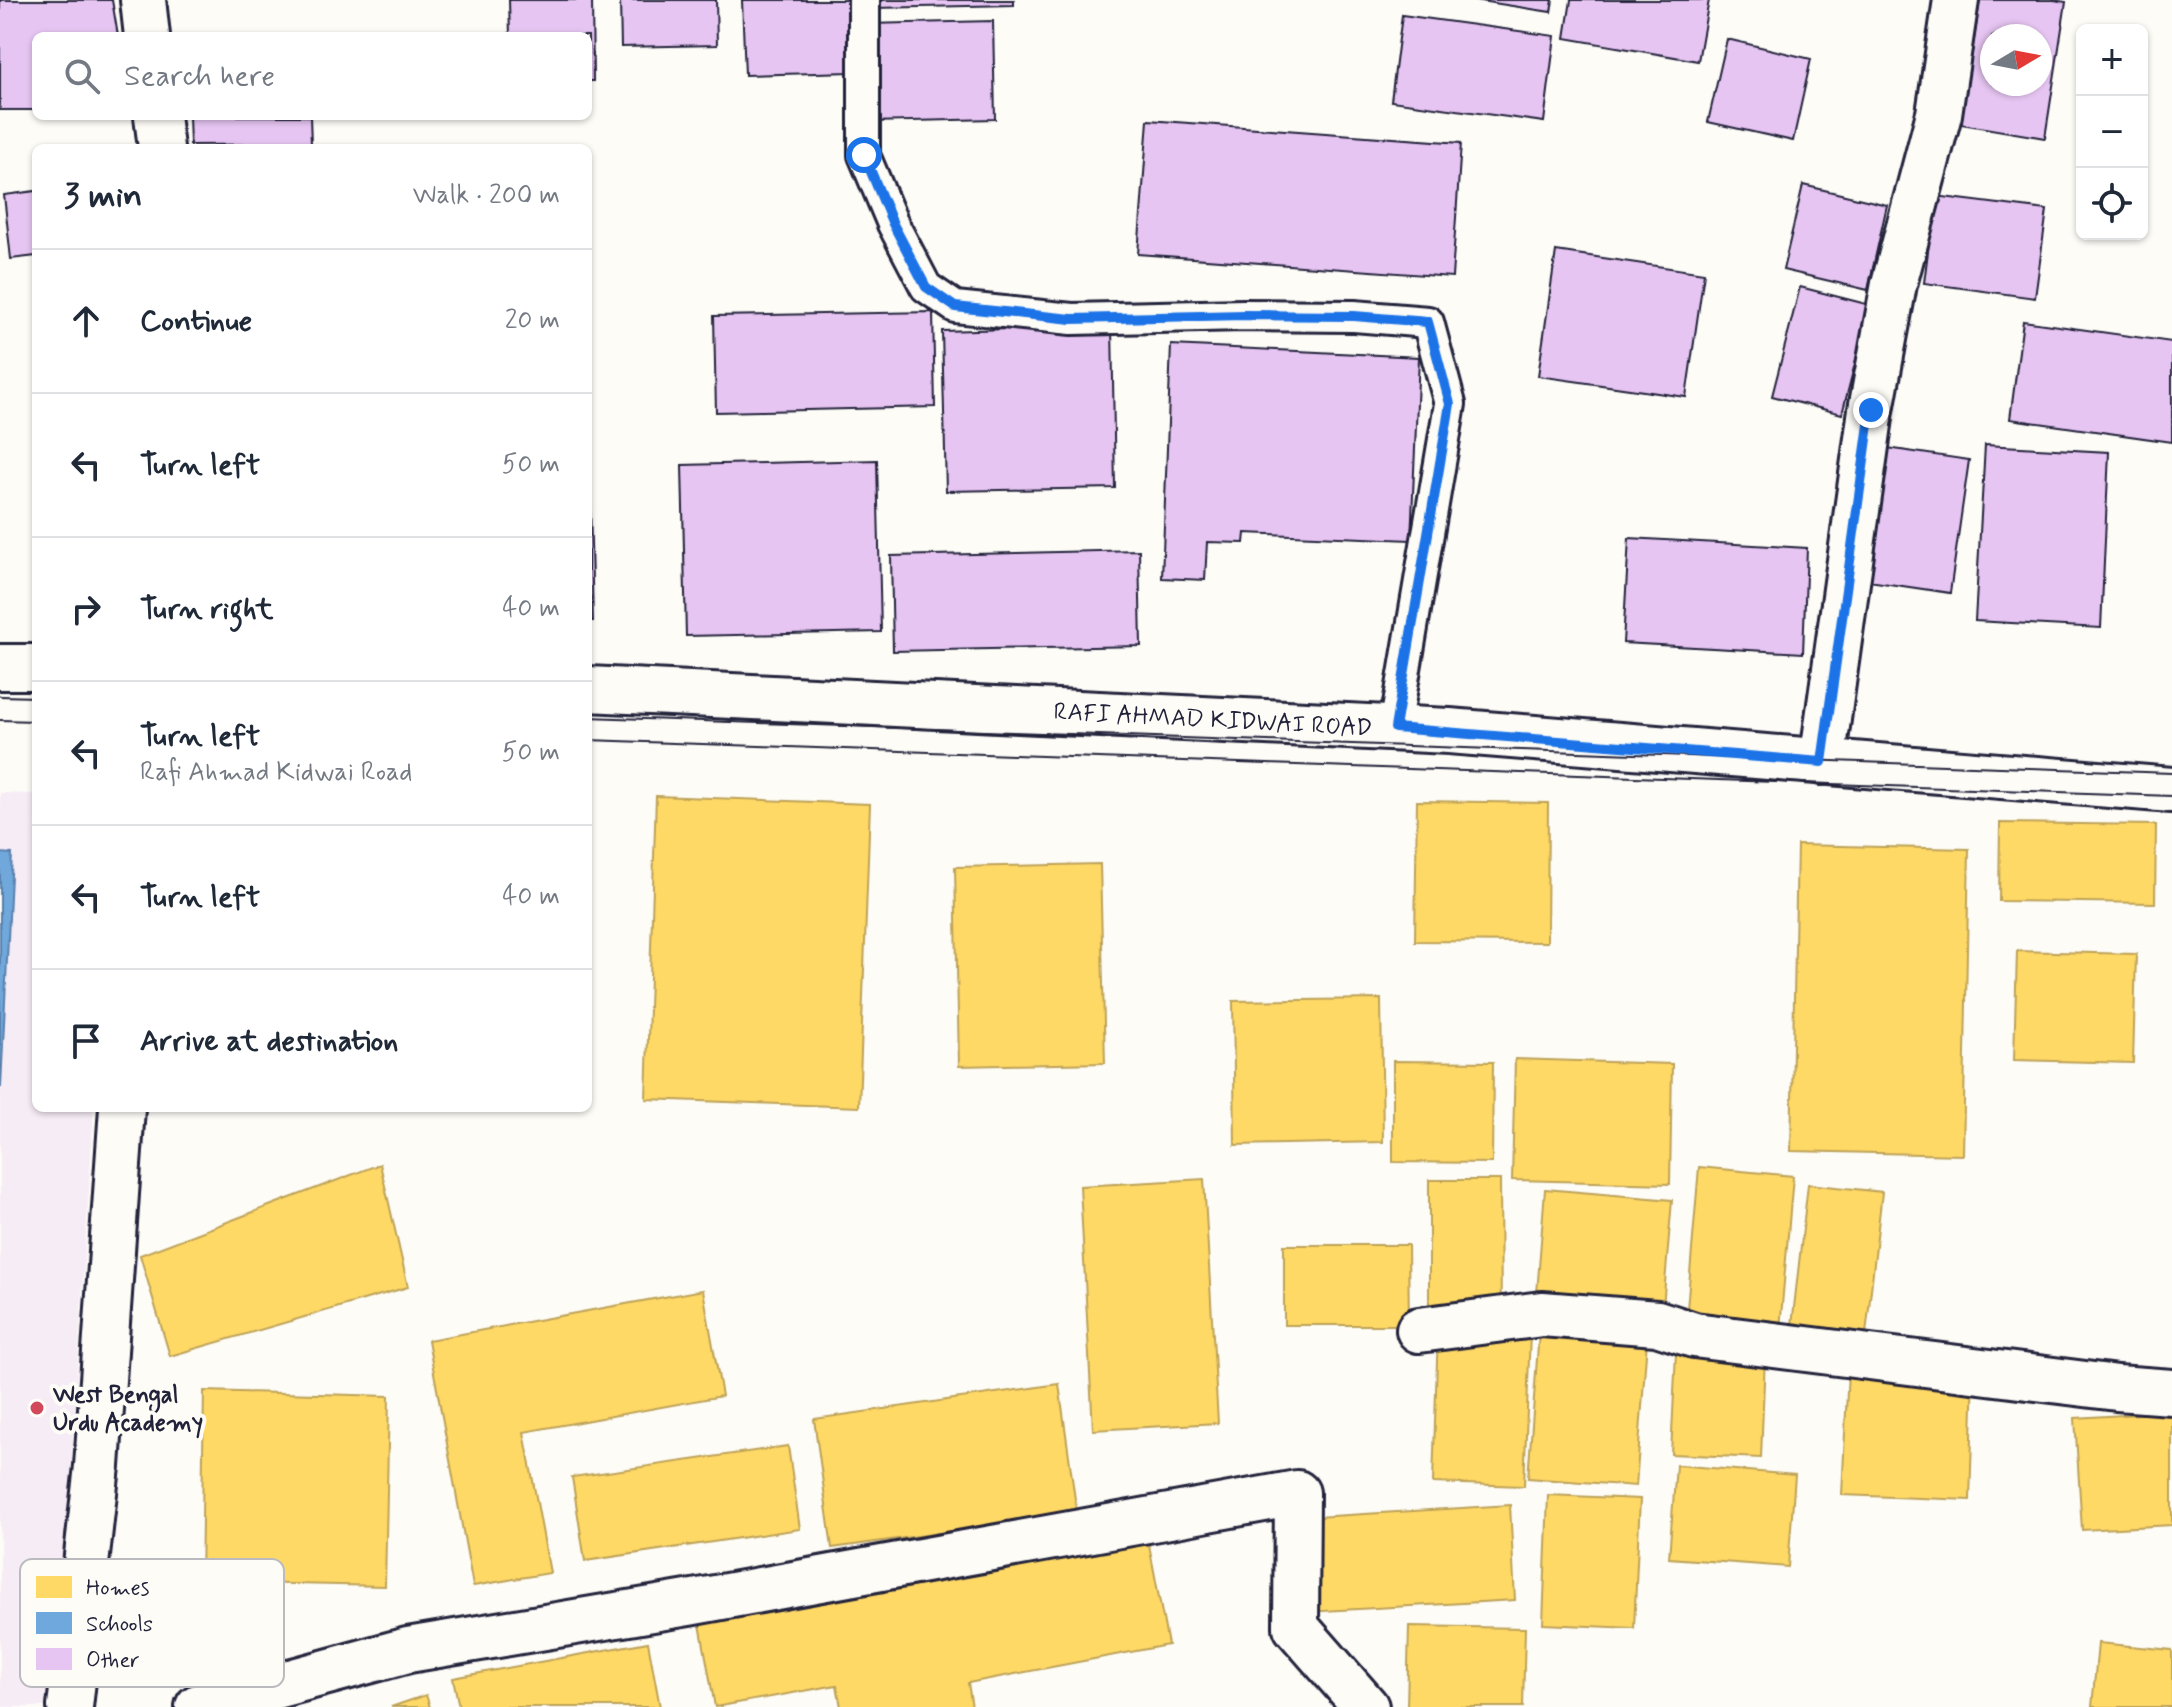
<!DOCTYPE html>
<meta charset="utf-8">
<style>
:root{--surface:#fff;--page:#f6f6f7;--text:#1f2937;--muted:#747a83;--line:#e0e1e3}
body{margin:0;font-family:Mynerve,sans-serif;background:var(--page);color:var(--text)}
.controls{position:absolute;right:24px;top:24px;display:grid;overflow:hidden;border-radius:12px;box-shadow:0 2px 6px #0004}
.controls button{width:72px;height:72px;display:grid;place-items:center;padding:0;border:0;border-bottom:2px solid var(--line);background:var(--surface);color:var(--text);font:40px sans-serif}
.compass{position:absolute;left:1980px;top:24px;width:72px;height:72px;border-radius:50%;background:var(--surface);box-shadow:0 2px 6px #0004;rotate:80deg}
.stop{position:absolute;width:24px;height:24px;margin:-18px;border:6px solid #1a73e8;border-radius:50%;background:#fff}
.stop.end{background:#1a73e8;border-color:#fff;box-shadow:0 2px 8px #0008}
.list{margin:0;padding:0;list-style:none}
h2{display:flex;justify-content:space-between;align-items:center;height:104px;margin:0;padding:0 32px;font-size:34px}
h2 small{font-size:26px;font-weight:400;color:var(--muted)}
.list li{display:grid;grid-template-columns:52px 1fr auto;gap:24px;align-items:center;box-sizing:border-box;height:144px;padding:0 32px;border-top:2px solid var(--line)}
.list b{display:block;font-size:30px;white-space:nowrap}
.list p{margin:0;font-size:26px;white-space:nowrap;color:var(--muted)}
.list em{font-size:26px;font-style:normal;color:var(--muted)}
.icon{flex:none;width:44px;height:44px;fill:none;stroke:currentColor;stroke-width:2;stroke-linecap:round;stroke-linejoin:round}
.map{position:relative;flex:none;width:2172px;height:1707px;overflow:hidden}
.search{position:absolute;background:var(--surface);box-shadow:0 2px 6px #0004;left:32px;top:32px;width:560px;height:88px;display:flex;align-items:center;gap:20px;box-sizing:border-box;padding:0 28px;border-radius:12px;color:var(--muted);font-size:30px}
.panel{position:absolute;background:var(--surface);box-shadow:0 2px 6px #0004;left:32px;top:144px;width:560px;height:968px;border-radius:12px}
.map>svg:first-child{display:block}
.built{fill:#f6ecf6}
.homes{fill:#ffd966;stroke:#bda259;stroke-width:2}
.schools{fill:#6fa8dc;stroke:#5880ac;stroke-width:2}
.building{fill:#e6c5f2;stroke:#22223b;stroke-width:2;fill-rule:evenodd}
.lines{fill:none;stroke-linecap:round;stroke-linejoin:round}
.lane-casing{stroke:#22223b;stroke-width:36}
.street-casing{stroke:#22223b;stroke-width:50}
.secondary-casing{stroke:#22223b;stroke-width:50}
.lane{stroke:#fdfcf7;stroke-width:30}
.street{stroke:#fdfcf7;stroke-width:44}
.secondary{stroke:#fdfcf7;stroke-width:44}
.tram{stroke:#22223b;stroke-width:2}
.route{stroke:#1a73e8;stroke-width:10}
.poi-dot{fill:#d1495b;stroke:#fdfcf7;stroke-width:3}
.labels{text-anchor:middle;stroke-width:8;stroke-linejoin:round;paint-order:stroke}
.street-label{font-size:24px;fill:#22223b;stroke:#fdfcf7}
.poi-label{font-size:24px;font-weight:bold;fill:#22223b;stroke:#fdfcf7;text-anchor:start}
.key{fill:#fdfcf7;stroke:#bbbbbf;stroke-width:2}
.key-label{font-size:22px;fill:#22223b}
</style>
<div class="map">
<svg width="2172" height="1707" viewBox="0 0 2172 1707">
<rect width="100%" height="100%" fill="#fdfcf7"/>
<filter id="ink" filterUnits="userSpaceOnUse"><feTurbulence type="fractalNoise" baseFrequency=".0125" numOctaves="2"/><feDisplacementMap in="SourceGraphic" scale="16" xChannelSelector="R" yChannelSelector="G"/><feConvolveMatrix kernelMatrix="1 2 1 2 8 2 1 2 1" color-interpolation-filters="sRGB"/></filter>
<g filter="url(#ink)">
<path class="built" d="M 0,793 L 36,794 L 36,1108 L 94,1108 L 56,1707 L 0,1707 Z"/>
<path class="homes" d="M 656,796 L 870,804 L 859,1107 L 646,1099 Z
M 1417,801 L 1548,803 L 1547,942 L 1415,941 Z
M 2000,823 L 2156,825 L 2155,903 L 1999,901 Z
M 1797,845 L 1969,849 L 1963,1155 L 1791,1151 Z
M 1100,864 L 1105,1063 L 959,1066 L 955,867 Z
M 2017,951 L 2136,954 L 2133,1063 L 2014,1060 Z
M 1381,999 L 1383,1142 L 1235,1145 L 1233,1001 Z
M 1515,1059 L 1672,1064 L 1670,1184 L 1512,1180 Z
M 1393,1061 L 1493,1062 L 1492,1163 L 1393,1162 Z
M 380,1164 L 408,1287 L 170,1356 L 140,1255 Z
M 1699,1167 L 1793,1176 L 1780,1329 L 1686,1321 Z
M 1204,1179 L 1218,1423 L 1093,1430 L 1080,1186 Z
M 1429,1180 L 1500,1180 L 1501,1319 L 1429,1318 Z
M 1808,1184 L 1882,1192 L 1864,1352 L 1790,1343 Z
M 1545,1189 L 1672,1200 L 1662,1319 L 1536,1307 Z
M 1284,1245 L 1408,1245 L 1409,1325 L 1284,1325 Z
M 703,1290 L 722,1396 L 524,1432 L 550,1573 L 473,1586 L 428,1340 Z
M 1540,1319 L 1648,1327 L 1636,1486 L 1528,1478 Z
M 1438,1330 L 1530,1333 L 1524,1486 L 1433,1483 Z
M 1676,1352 L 1765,1356 L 1761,1458 L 1671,1454 Z
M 1848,1370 L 1974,1375 L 1970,1500 L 1842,1495 Z
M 1059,1384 L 1077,1514 L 832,1548 L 814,1419 Z
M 204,1391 L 389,1396 L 385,1586 L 201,1582 Z
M 2172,1412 L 2172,1525 L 2082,1530 L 2075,1418 Z
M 788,1446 L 800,1529 L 585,1561 L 572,1477 Z
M 1676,1465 L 1795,1475 L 1788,1567 L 1669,1558 Z
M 1548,1495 L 1640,1499 L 1634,1628 L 1543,1624 Z
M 1510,1505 L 1515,1600 L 1306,1612 L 1300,1518 Z
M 1146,1529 L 1168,1645 L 968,1683 L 972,1707 L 841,1707 L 837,1685 L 715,1707 L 698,1613 Z
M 1409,1626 L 1525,1628 L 1523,1707 L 1407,1707 Z
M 648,1642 L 660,1707 L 459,1707 L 453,1678 Z
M 2098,1643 L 2172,1650 L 2172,1707 L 2092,1707 Z
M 426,1695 L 430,1707 L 391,1707 Z"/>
<path class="schools" d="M 0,853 L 12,854 L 1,1087 L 0,1087 Z"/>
<path class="building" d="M 0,0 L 112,0 L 118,36 L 36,36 L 36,110 L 0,110 Z
M 509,0 L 592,0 L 593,81 L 588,81 L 588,36 L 510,36 Z
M 620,0 L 716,0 L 717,45 L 621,47 Z
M 742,0 L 849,0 L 851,72 L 745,75 Z
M 874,0 L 1014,0 L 1014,5 L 874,8 Z
M 1474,0 L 1553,0 L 1551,12 Z
M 1571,0 L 1709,0 L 1698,61 L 1565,38 Z
M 1980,0 L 2054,0 L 2066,2 L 2045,138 L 1961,124 ZM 1992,36 L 2040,36 L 2040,84 L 1992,84 Z
M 1402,15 L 1555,36 L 1544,122 L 1391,101 Z
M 993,21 L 995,119 L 870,122 L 868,24 Z
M 1727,39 L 1811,59 L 1793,141 L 1708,122 Z
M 189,116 L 310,116 L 311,144 L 190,145 Z
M 1148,120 L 1461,143 L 1452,277 L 1138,254 Z
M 1803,185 L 1887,205 L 1868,290 L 1783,270 Z
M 36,191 L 36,256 L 11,259 L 4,195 Z
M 1935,196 L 2047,210 L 2035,298 L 1924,283 Z
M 1556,251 L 1704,273 L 1686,397 L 1538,376 Z
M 1800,287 L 1870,305 L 1842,414 L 1772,396 Z
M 933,312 L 935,407 L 716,412 L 714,316 Z
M 2023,321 L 2172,342 L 2172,442 L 2010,419 Z
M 1112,326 L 1115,488 L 946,491 L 942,331 Z
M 1171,345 L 1419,357 L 1411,540 L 1245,533 L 1244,543 L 1207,542 L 1205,580 L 1162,578 Z
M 588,429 L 593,621 L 588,621 Z
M 1985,445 L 2109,452 L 2101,628 L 1975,621 Z
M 1874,446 L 1969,460 L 1950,593 L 1855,579 Z
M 877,460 L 881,632 L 686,636 L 682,465 Z
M 1629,538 L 1807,548 L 1803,653 L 1623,643 Z
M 1139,550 L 1141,646 L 893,651 L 891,556 Z"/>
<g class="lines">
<defs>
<path id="lane" d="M 864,0 L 864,155 L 893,224 L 926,287 L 955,307 L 1072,319 L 1244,315 L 1354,316 L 1428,322 L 1450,404 L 1395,728"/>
<path id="street" d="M 143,0 L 147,36
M 157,116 L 161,148
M 1822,762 L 1871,410 L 1894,284 L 1939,114 L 1956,0
M 1419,1330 L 1542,1314 L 1657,1323 L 1694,1335 L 2117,1388 L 2172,1392
M 198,1707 L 408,1650 L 688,1603 L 1297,1493 L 1296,1627 L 1366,1707"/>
<path id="secondary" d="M 0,667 L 36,667
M 588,689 L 1449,731 L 2172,790
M 70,1707 L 97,1466 L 122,1108"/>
</defs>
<use href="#lane" class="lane-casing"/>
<use href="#street" class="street-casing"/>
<use href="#secondary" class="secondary-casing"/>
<use href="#lane" class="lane"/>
<use href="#street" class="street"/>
<use href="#secondary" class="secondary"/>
<path class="tram" d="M 0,696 L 36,697
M 588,717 L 2172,773
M 0,720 L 36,721
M 588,740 L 2172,796"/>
</g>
</g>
<g class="lines" filter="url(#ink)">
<path class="route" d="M 864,155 L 893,224 L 926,287 L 955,307 L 1072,319 L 1244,315 L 1354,316 L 1428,322 L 1450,404 L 1395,728 L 1822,762 L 1871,410"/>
</g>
<circle class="poi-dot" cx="37" cy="1408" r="8"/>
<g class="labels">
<g class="street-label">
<text transform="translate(1213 719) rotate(3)" y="8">RAFI AHMAD KIDWAI ROAD</text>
</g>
<g class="poi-label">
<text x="53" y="1402">West Bengal<tspan x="53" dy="28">Urdu Academy</tspan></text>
</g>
</g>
<rect x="20" y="1559" width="264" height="128" rx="12" class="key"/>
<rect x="36" y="1576" width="36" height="22" fill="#ffd966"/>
<rect x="36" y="1612" width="36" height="22" fill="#6fa8dc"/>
<rect x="36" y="1648" width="36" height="22" fill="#e6c5f2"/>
<g class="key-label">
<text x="86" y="1595">Homes</text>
<text x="86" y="1631">Schools</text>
<text x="86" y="1667">Other</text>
</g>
</svg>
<div class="controls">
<button>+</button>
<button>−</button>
<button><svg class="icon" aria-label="locate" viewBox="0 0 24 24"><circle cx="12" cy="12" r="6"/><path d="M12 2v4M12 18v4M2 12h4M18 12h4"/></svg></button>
</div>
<svg class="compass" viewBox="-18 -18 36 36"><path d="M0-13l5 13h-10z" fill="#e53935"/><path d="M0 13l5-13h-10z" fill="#747a83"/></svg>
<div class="stop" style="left:864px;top:155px"></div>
<div class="stop end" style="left:1871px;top:410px"></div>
<div class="search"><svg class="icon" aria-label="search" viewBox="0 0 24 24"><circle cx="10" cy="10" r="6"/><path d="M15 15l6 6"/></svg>Search here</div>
<section class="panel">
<h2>3 min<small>Walk · 200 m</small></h2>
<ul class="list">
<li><svg class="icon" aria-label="ahead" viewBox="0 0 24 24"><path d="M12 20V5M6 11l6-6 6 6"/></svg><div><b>Continue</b></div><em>20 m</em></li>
<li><svg class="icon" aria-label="left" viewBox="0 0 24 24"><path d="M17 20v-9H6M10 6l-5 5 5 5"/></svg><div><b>Turn left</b></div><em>50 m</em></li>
<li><svg class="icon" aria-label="right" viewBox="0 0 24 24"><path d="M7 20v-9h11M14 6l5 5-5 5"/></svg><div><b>Turn right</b></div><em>40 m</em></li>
<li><svg class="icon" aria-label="left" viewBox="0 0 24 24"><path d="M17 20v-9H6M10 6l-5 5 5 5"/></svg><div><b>Turn left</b><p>Rafi Ahmad Kidwai Road</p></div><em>50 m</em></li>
<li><svg class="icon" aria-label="left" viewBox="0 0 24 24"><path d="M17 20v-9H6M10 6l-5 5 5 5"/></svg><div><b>Turn left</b></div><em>40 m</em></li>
<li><svg class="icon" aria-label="arrive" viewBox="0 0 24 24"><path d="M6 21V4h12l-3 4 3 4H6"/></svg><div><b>Arrive at destination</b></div></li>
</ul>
</section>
</div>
